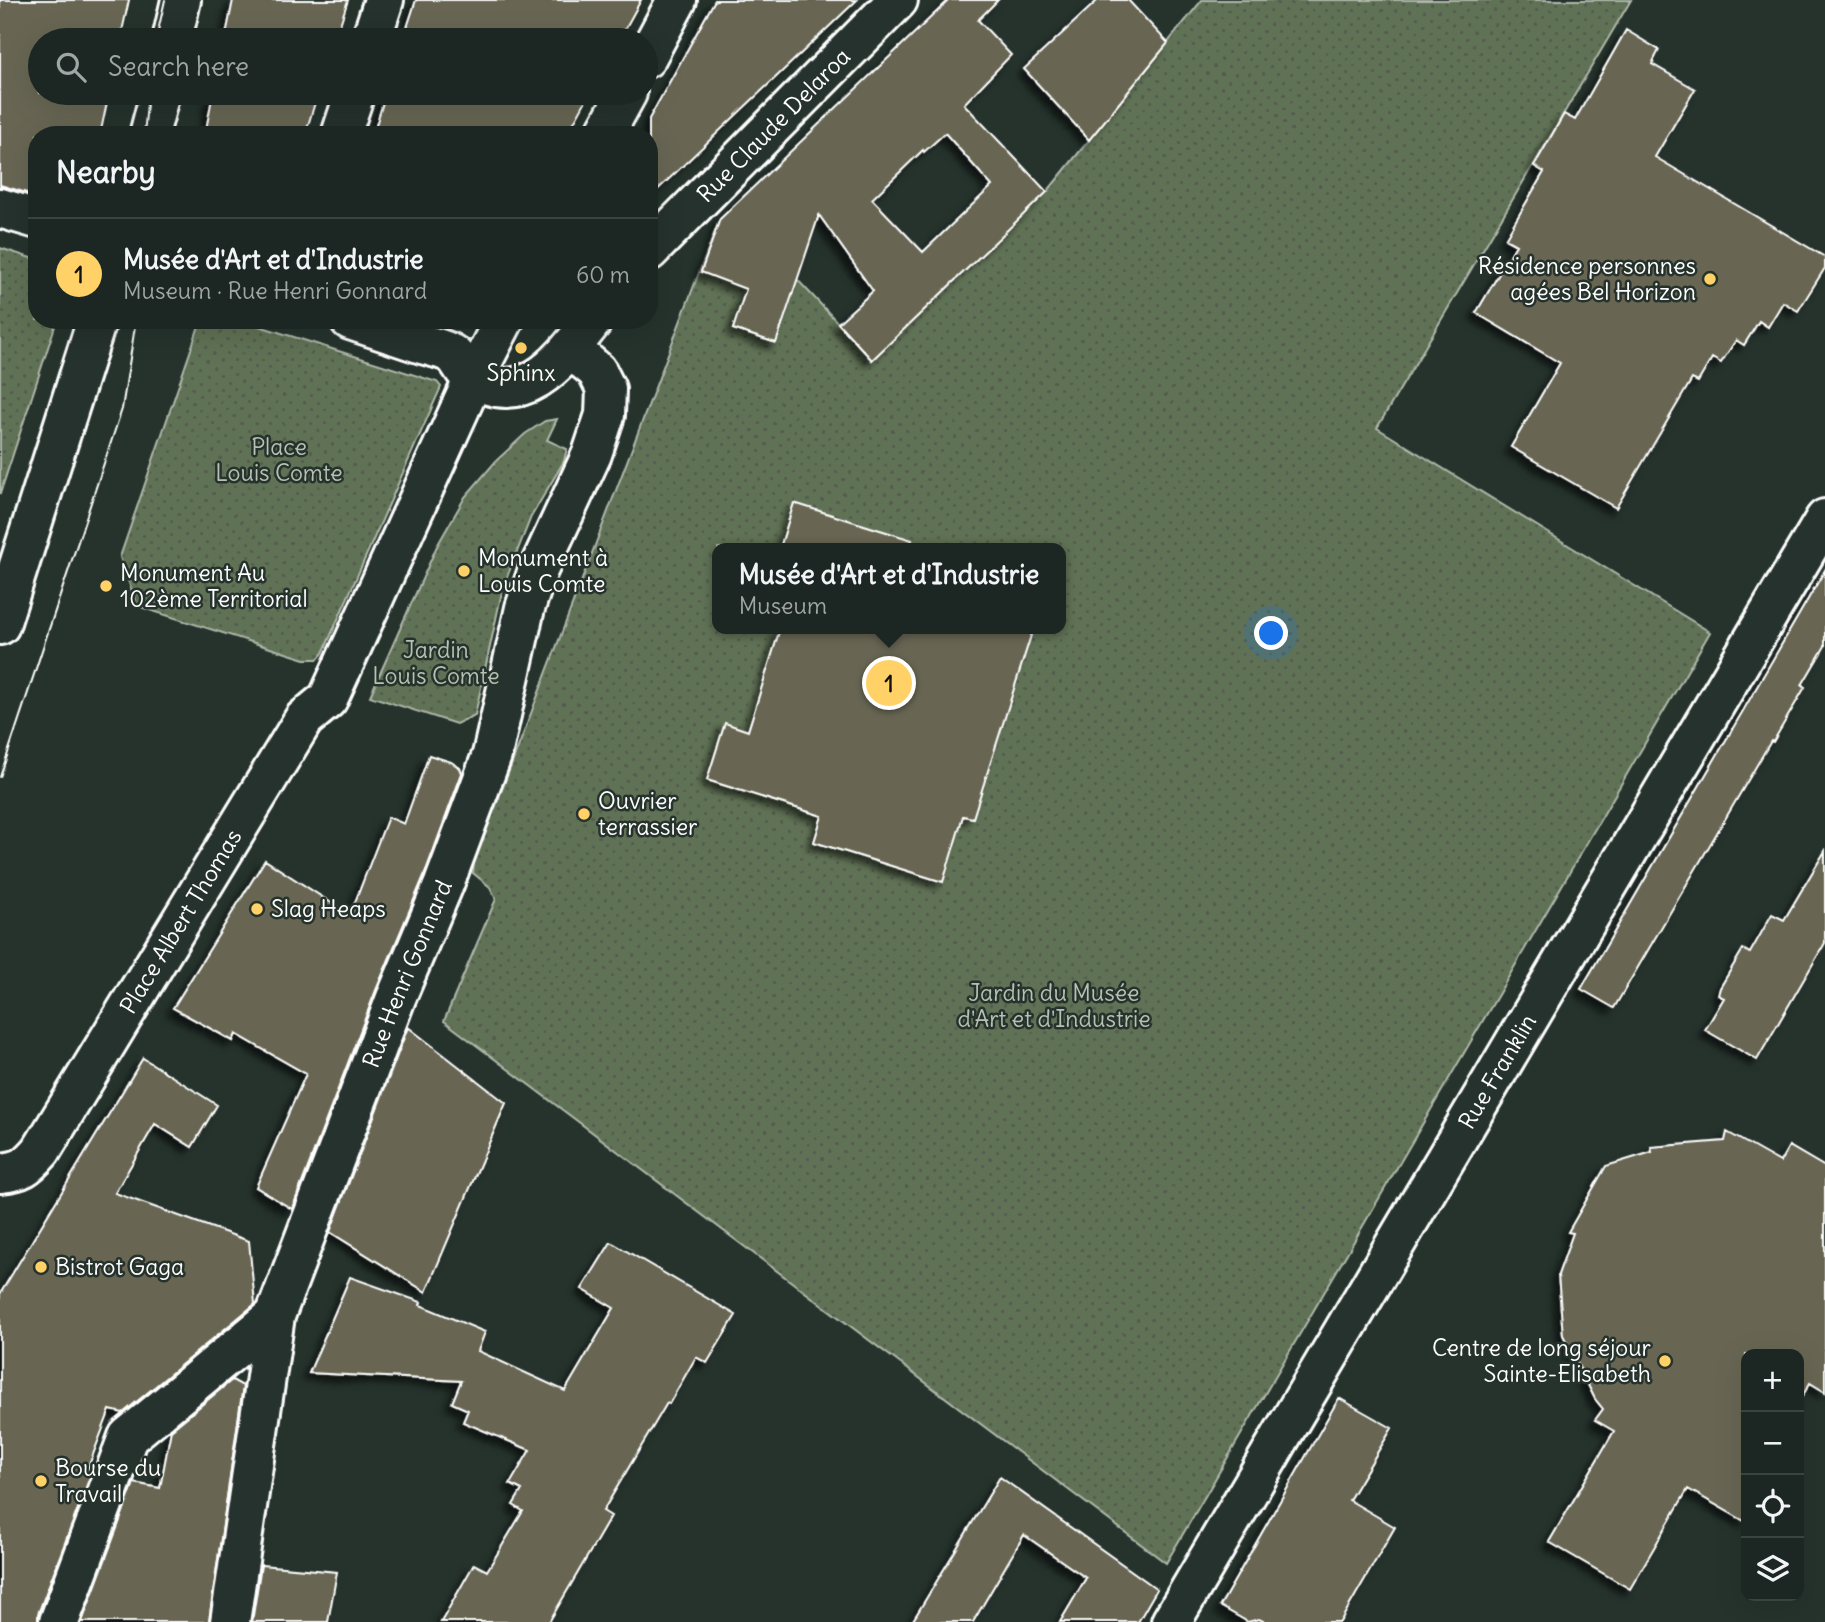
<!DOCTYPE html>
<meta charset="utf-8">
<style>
:root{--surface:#1c2622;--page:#252e2a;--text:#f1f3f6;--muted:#a0a5a5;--line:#3a4340;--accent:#ffd166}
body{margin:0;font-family:Delius,sans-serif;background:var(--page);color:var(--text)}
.controls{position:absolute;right:21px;bottom:21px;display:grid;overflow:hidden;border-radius:14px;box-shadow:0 7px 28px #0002}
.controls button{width:63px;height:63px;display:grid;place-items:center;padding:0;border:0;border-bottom:2px solid var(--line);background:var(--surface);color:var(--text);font:35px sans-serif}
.you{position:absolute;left:1272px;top:634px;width:24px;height:24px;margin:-18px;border:5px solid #fff;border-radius:50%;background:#1a73e8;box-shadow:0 0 0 10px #1a73e833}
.badge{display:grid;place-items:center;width:46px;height:46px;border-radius:50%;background:var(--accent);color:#111;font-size:23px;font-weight:700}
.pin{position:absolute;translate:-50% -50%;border:4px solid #fff;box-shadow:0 2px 7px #0006}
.popup{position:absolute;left:712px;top:543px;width:354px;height:91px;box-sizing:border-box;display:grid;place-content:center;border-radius:14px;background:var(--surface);filter:drop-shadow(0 2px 5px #0005);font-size:23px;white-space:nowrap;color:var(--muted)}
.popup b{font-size:26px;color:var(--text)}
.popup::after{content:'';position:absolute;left:50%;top:100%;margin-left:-14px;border:14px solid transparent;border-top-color:var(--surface)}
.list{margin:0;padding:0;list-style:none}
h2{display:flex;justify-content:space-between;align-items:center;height:91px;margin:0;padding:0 28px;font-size:30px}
h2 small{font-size:23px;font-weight:400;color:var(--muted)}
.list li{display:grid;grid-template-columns:46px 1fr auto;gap:21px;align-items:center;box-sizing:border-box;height:112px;padding:0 28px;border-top:2px solid var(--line)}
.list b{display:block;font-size:26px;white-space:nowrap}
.list p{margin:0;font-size:23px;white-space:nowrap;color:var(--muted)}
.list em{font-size:23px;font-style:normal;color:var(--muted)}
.icon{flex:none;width:38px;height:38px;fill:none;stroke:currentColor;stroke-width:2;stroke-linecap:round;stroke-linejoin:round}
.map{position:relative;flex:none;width:1825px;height:1622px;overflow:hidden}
.search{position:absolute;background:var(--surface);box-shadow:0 7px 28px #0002;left:28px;top:28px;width:630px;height:77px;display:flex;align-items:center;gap:18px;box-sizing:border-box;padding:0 24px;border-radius:38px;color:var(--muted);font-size:26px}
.panel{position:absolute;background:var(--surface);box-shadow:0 7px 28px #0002;left:28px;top:126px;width:630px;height:203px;border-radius:28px}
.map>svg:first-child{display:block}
.park{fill:url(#park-dots);stroke:#b0b8aa;stroke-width:2;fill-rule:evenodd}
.building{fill:#686652;stroke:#fff;stroke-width:2;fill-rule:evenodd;filter:url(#shadow)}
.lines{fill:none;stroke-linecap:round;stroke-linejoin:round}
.minor-casing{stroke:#fff;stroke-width:44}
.minor{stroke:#26332d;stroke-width:38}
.tram{stroke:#fff;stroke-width:2}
.poi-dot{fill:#ffd166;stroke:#26332d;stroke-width:2.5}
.labels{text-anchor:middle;stroke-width:5;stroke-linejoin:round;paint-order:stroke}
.street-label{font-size:23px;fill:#fff;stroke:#26332d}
.poi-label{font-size:23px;fill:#fff;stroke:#26332d;text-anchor:start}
.park-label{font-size:23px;fill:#b7c0b2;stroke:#26332d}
</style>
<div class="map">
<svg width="1825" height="1622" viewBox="0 0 1825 1622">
<defs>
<pattern id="park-dots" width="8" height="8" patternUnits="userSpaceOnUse" patternTransform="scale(1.75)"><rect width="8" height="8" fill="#607255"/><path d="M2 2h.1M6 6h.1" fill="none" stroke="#53594f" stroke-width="1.8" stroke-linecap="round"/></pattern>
<filter id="shadow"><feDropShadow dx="-6" dy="6" stdDeviation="3.5" flood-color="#0009"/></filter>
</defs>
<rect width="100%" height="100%" fill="#26332d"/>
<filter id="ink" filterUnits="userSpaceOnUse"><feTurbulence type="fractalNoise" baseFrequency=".0143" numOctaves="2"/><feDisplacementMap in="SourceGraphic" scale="14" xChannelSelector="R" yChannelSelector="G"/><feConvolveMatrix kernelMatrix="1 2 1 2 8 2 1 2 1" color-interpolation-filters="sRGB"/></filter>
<g filter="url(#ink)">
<path class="park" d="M 1202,0 L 1631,0 L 1377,428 L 1710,632 L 1166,1563 L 444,1021 L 496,899 L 490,887 L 473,873 L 474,863 L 719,220 L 731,209 L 872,359 L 1047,192 ZM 718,548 L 1060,548 L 1060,629 L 718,629 Z
M 0,248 L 37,260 L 37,320 L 57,320 L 0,494 Z
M 201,320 L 240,320 L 437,382 L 441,387 L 323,653 L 318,659 L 305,659 L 137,606 L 120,557 Z
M 557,419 L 547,440 L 567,449 L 564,461 L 531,517 L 503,587 L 475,715 L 456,724 L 370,696 L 437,546 L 465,497 L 496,461 L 525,434 L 545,421 Z"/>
<path class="building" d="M 0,0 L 129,0 L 120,40 L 40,40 L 40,93 L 109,93 L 100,135 L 37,135 L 37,196 L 0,185 Z
M 233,0 L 348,0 L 335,40 L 225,40 Z
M 416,0 L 641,0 L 619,40 L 403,40 Z
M 715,0 L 857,0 L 649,198 L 649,119 Z
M 949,0 L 998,0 L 978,20 L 1011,55 L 964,104 L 1047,192 L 872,360 L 838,323 L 873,291 L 819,215 L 776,343 L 733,329 L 746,289 L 701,272 L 720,219 ZM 945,133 L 992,186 L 923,252 L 872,199 L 923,150 L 924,152 Z
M 1098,0 L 1128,0 L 1168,43 L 1089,140 L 1024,69 Z
M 1626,30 L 1659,50 L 1652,64 L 1695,89 L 1655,157 L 1825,257 L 1825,268 L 1798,311 L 1783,302 L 1768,327 L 1759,321 L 1744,345 L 1736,340 L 1721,363 L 1712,358 L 1698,382 L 1692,379 L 1616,508 L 1511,447 L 1560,363 L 1476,313 L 1516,245 L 1505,239 L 1544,172 L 1534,166 L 1564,114 L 1575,120 Z
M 213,93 L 318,93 L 305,135 L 205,135 Z
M 386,93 L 590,93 L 567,135 L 373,135 Z
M 794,503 L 912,540 L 911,548 L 780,548 Z
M 1825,570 L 1825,646 L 1802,685 L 1805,687 L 1773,742 L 1771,741 L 1614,1008 L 1581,989 Z
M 780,629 L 1033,629 L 973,818 L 963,816 L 943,882 L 814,842 L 822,816 L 707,780 L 725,723 L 748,731 Z
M 429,755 L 451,762 L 460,768 L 462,773 L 424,876 L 376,990 L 292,1209 L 256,1187 L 306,1074 L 236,1034 L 233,1041 L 173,1008 L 265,860 L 350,915 L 388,817 L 404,824 Z
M 1825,851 L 1825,943 L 1757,1060 L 1705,1030 L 1724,998 L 1718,995 L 1720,988 L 1743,949 L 1750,953 L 1772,914 L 1784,920 Z
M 408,1027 L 506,1103 L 426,1292 L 330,1232 Z
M 143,1058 L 217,1105 L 192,1147 L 155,1124 L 115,1193 L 249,1241 L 255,1304 L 123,1413 L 110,1410 L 86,1473 L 91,1474 L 38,1614 L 38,1622 L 0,1622 L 0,1294 Z
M 1727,1132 L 1780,1162 L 1789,1146 L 1825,1167 L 1825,1392 L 1810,1383 L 1799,1402 L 1799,1354 L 1746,1354 L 1746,1522 L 1688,1489 L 1630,1589 L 1549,1542 L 1614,1431 L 1595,1420 L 1603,1409 L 1595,1399 L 1563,1335 L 1558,1275 L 1573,1233 L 1568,1232 L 1606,1166 L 1652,1152 L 1651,1147 L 1725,1141 Z
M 611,1242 L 736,1315 L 707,1363 L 696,1357 L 669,1404 L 667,1403 L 603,1511 L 611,1516 L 549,1622 L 441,1622 L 474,1564 L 487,1571 L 523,1511 L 513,1505 L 522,1490 L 510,1484 L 530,1450 L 463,1422 L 468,1410 L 452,1403 L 461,1381 L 309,1373 L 350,1277 L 421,1302 L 420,1305 L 485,1332 L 478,1351 L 565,1391 L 614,1308 L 582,1289 Z
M 232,1380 L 243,1386 L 209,1622 L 82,1622 L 134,1483 L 160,1488 L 171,1430 Z
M 1339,1398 L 1392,1428 L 1349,1500 L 1395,1527 L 1340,1622 L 1265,1622 L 1259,1619 L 1248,1622 L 1220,1606 Z
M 1000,1477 L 1157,1589 L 1138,1622 L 1060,1622 L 1086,1578 L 1024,1535 L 973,1622 L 912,1622 Z
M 261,1565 L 337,1572 L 328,1622 L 252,1622 Z"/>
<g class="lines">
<defs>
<g id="minor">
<path d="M 172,40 L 181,0"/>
<path d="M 371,40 L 384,0"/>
<path d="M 646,58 L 677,0"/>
<path d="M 149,135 L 160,93"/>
<path d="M 341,135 L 355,93"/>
<path d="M 604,135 L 627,93"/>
<path d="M 0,208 L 37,219"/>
<path id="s1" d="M 649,251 L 898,0"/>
<path d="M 350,320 C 374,328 398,336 422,344 C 432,347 445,349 453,355 C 460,360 462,370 470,376 C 526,412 563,358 593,320"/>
<path d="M 0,625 L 97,320"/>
<path id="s2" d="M 0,1173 C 22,1171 27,1167 41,1151 L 304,719 L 328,699 L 474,378 L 504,320"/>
<path d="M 59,1622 L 128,1437 L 275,1316"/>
<path id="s3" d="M 230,1622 L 275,1316 L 396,998 L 444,884 L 492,755 L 525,608 L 538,570 L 592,454 L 605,415 L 606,389 L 597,371 L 584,360 L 568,352"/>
<path id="s4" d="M 1171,1622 L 1825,519"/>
</g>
</defs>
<use href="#minor" class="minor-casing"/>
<use href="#minor" class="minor"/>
<path class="tram" d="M 156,40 L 165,0
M 144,135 L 148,93
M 0,777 L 122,409 L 136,320"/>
</g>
</g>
<g class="poi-dot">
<circle cx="1710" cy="279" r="7"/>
<circle cx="521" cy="348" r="7"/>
<circle cx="464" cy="571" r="7"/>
<circle cx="106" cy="586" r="7"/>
<circle cx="584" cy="814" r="7"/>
<circle cx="257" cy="909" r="7"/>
<circle cx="41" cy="1267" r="7"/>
<circle cx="1665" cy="1361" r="7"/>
<circle cx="41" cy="1481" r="7"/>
</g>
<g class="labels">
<g class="street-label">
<text dy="8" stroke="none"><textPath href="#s1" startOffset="177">Rue Claude Delaroa</textPath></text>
<text dy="8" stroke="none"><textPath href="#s2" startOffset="317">Place Albert Thomas</textPath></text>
<text dy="8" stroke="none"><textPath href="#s3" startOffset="676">Rue Henri Gonnard</textPath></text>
<text dy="8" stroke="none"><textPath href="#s4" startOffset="640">Rue Franklin</textPath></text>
</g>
<g class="poi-label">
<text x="1696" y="274" text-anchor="end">Résidence personnes<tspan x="1696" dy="26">agées Bel Horizon</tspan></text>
<text x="521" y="381" text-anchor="middle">Sphinx</text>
<text x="478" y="566">Monument à<tspan x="478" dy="26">Louis Comte</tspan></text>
<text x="120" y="581">Monument Au<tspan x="120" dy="26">102ème Territorial</tspan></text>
<text x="598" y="809">Ouvrier<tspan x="598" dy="26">terrassier</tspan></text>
<text x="271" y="917">Slag Heaps</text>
<text x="55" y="1275">Bistrot Gaga</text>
<text x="1651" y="1356" text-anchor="end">Centre de long séjour<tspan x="1651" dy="26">Sainte-Elisabeth</tspan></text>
<text x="55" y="1476">Bourse du<tspan x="55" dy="26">Travail</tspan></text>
</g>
<g class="park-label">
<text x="279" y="455">Place<tspan x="279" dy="26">Louis Comte</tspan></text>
<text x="436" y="658">Jardin<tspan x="436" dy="26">Louis Comte</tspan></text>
<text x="1054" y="1001">Jardin du Musée<tspan x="1054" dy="26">d'Art et d'Industrie</tspan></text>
</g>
</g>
</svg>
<div class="controls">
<button>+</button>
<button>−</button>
<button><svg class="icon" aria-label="locate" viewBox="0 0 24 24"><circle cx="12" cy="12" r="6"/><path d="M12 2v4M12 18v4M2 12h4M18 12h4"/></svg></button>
<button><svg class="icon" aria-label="layers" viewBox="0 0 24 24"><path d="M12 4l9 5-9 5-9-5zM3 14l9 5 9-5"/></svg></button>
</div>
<div class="you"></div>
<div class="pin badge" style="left:889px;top:683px">1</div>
<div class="popup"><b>Musée d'Art et d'Industrie</b>Museum</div>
<div class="search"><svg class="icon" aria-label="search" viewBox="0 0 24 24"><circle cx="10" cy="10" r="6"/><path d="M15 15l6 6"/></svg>Search here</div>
<section class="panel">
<h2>Nearby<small></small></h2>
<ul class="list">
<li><span class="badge">1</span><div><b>Musée d'Art et d'Industrie</b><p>Museum · Rue Henri Gonnard</p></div><em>60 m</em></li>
</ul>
</section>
</div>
